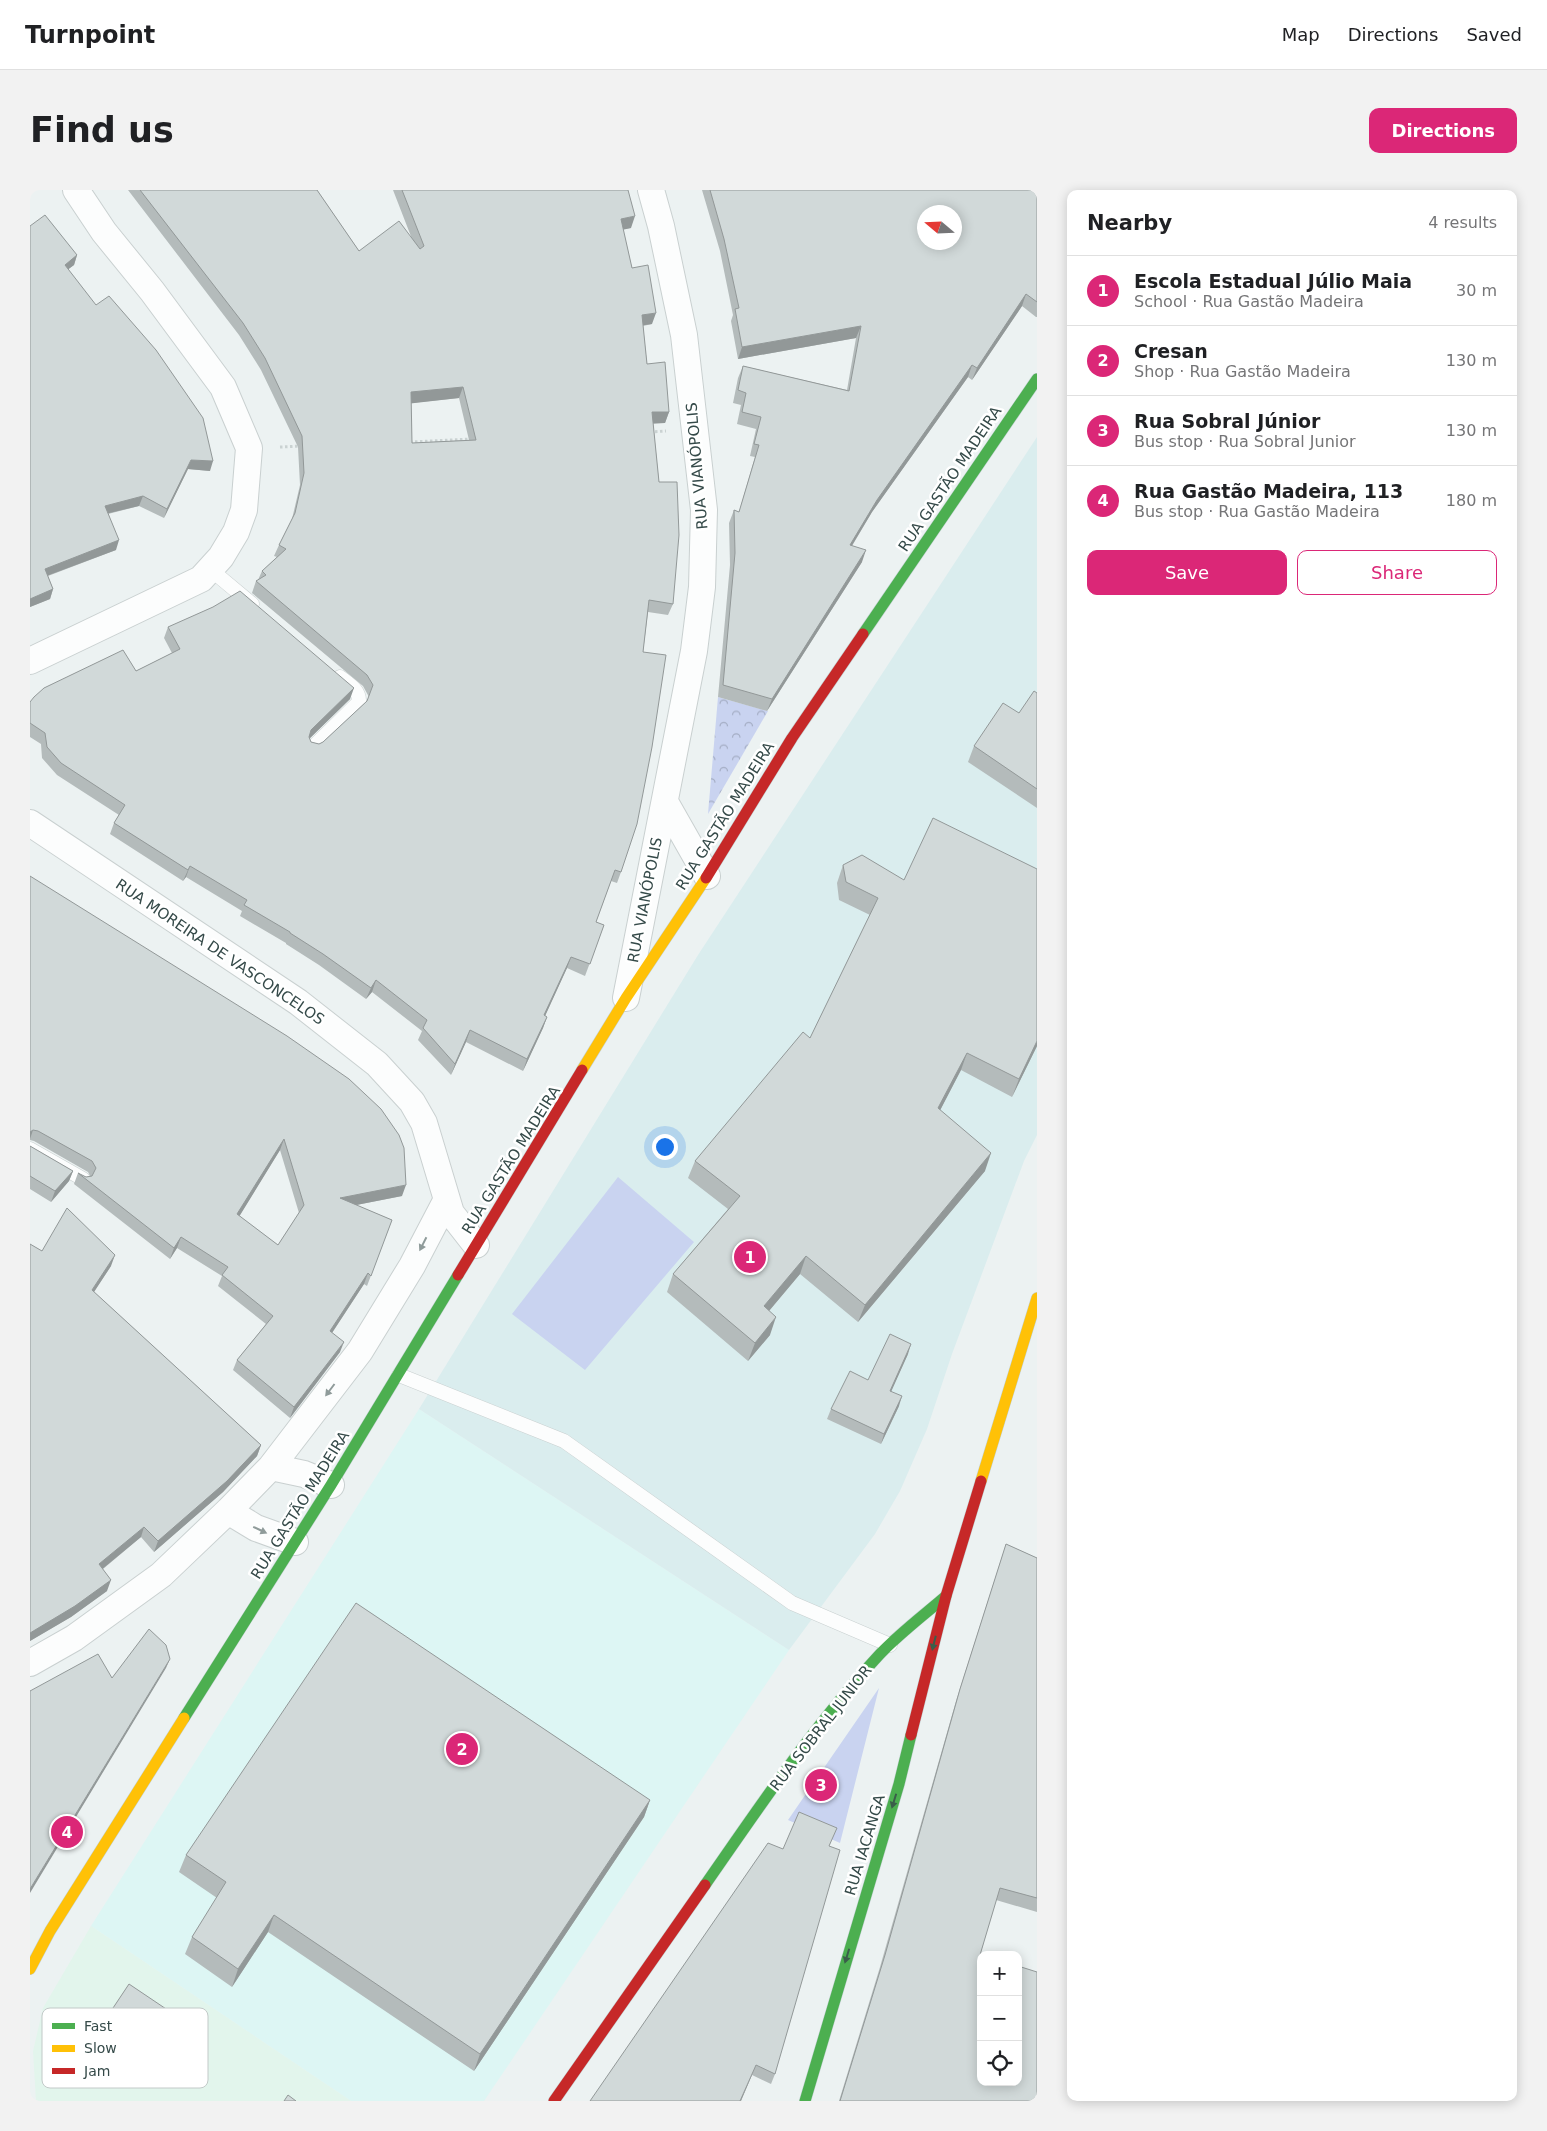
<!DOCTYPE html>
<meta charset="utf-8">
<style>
:root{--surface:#fff;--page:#f2f2f2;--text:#202124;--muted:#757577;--line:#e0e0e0;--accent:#db2777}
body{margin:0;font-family:"DejaVu Sans",sans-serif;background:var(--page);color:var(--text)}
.controls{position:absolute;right:15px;bottom:15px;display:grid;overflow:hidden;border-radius:10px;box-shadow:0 2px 12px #0003}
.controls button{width:45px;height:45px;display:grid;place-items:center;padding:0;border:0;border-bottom:1px solid var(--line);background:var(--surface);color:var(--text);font:25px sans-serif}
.compass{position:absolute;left:887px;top:15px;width:45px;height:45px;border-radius:50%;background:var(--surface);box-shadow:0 2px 12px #0003;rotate:289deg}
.you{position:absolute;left:634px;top:956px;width:18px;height:18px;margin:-12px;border:4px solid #fff;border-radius:50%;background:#1a73e8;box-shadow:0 0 0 8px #1a73e833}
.badge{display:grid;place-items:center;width:32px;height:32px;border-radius:50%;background:var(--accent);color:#fff;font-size:16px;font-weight:700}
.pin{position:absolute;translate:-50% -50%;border:2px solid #fff;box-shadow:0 1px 5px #0006}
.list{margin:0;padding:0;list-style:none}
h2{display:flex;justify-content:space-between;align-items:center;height:65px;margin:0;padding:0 20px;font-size:21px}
h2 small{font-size:16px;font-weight:400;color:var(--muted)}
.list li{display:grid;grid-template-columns:32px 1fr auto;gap:15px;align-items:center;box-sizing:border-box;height:70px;padding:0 20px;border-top:1px solid var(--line)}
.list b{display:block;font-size:19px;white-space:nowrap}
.list p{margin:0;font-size:16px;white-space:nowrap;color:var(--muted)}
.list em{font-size:16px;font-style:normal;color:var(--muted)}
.actions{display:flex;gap:10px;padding:15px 20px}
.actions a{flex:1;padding:11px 0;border:1px solid var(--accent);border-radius:10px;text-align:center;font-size:18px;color:var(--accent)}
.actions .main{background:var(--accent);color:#fff}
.icon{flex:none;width:28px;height:28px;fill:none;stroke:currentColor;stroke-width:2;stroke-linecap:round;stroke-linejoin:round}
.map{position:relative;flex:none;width:1007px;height:1911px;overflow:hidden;border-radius:10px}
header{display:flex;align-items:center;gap:30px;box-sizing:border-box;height:70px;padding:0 25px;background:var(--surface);border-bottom:1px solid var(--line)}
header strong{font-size:24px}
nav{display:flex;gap:28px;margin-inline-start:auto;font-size:18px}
.intro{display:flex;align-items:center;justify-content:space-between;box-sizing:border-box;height:120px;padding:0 30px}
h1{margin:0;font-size:35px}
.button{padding:12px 22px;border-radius:10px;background:var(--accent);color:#fff;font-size:18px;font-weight:700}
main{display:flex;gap:30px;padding:0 30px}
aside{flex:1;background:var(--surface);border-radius:10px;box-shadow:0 2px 12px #0003}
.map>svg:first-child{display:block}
.commercial{fill:#ddf6f4}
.education{fill:#daedee}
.medical{fill:#e2f5ec}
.green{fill:#c9d3f0}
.park{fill:url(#park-crowns)}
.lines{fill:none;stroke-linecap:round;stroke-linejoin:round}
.lane-casing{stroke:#c9d0d0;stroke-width:15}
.street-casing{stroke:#c9d0d0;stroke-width:28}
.fast-casing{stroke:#c2d1d2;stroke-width:12}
.slow-casing{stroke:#c2d1d2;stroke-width:12}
.jam-casing{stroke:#c2d1d2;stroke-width:12}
.path{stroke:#cad2d2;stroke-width:3;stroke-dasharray:2.5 2.5;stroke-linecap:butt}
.lane{stroke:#fcfdfd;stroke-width:14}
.street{stroke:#fcfdfd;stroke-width:26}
.fast{stroke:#4caf50;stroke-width:11}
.slow{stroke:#ffc107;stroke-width:11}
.jam{stroke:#c62828;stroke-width:11}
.wall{fill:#b4bbbb;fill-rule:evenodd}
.shaded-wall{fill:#929898}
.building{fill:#d1d9d9;stroke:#929898;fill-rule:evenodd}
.oneway{fill:#8f9b9a}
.oneway2{fill:#3a5e4a}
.labels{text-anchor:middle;stroke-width:5;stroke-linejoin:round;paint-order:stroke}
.street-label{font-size:15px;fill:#354a49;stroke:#fff}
.key{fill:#fff;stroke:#c2c9c8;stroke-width:1}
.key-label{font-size:14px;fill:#354a49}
</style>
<header>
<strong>Turnpoint</strong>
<nav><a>Map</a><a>Directions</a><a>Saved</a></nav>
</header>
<div class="intro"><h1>Find us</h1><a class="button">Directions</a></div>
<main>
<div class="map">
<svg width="1007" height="1911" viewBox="0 0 1007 1911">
<defs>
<pattern id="park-crowns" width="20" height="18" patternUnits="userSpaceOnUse" patternTransform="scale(1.25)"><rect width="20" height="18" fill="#c9d3f0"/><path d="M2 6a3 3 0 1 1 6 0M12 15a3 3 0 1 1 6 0" fill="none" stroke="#a4adc4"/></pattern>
</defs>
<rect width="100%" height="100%" fill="#ecf2f2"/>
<path class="commercial" d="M 389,1219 L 759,1460 L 454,1911 L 321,1911 L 61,1736 Z"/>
<path class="education" d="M 1007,247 L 1007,945 L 994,971 L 922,1164 L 897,1239 L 870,1301 L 845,1344 L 759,1460 L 389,1219 L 668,765 Z"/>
<path class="medical" d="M 61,1736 L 321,1911 L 6,1911 L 3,1861 L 13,1818 Z"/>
<path class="green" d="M 588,987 L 664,1052 L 555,1180 L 482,1124 Z
M 849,1498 L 810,1653 L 758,1630 Z"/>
<path class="park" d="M 688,507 L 738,521 L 678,624 Z"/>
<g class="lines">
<defs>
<path id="lane" d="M 180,379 L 222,414
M 283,557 L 329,512 C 330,500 318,493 310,487
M 0,959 L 53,989
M 369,1185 L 534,1251 L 762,1413 L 860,1455"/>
<path id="street" d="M 0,471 L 171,389 L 191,367 L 206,342 L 214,320 L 219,258 L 193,197 L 122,101 L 74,42 L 46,0
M 635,612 L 677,686
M 0,633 L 268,812 L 347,874 L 382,912 L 394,933 L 421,1023 L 446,1055
M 596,808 L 664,461 L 672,397 L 674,320 L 654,145 L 631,36 L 621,0
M 241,1277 L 274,1284 L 301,1295
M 198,1321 L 226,1338 L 265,1352
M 0,1473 L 44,1448 L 131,1385 L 198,1321 L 241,1277 L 330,1161 L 382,1076 L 416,1011"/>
<path id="fast" d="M 833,444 L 1007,189
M 154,1528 L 301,1295 L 428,1085
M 675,1695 C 730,1616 784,1535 850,1464 C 870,1443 894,1425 916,1406
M 775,1911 L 869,1594 L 881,1545"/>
<path id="slow" d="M 552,880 L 596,808 L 676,688
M 951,1291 L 1007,1108
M 0,1779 L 20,1741 L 154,1528"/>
<path id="jam" d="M 676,688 L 762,548 L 833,444
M 428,1085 L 552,880
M 881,1545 L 916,1406 L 951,1291
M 524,1911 L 675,1695"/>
</defs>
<use href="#lane" class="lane-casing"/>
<use href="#street" class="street-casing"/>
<use href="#fast" class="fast-casing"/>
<use href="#slow" class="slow-casing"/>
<use href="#jam" class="jam-casing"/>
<path class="path" d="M 620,242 L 636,241
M 380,252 L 441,249
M 250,257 L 271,256"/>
<use href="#lane" class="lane"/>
<use href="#street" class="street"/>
<use href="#fast" class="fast"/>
<use href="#slow" class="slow"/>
<use href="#jam" class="jam"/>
</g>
<path class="wall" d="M 98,0 L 287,0 L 329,61 L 382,49 L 363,0 L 582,0 L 601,38 L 593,39 L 602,78 L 622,134 L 613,136 L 617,174 L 639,222 L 635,233 L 623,233 L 629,292 L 643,414 L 638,425 L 618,422 L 613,462 L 591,682 L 587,693 L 581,691 L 566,732 L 574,735 L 555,786 L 537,778 L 515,826 L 517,827 L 513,838 L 493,881 L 436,852 L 421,885 L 388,850 L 392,841 L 342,802 L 336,809 L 289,775 L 256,754 L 256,753 L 210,726 L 212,721 L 156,687 L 153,691 L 80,644 L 84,633 L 89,625 L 27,585 L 12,568 L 11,554 L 0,547 L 0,512 L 106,481 L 142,463 L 134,448 L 138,437 L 320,509 L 279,549 L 281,552 L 289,554 L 293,552 L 337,511 L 339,507 L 333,496 L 222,403 L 226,391 L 228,390 L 232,381 L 247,367 L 244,366 L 249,355 L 262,329 L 270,295 L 268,257 L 231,180 L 209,145 ZM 429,208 L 439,250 L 382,253 L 381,213 Z
M 672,0 L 1007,0 L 1007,127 L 1006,127 L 992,116 L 942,190 L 938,187 L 842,322 L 822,356 L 832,372 L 737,521 L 688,507 L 700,375 L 699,333 L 704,320 L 709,322 L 725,267 L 720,266 L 726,239 L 707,234 L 711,215 L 703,213 L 708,188 L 713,176 L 817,200 L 826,148 L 708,169 L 701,131 L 703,125 L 690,61 Z
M 0,36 L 47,65 L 44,75 L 38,79 L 180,281 L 158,279 L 134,328 L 109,316 L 78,324 L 86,360 L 18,386 L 23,399 L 20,409 L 0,417 Z
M 1007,503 L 1007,618 L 938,572 L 944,556 L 989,523 Z
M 813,675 L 1007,856 L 982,907 L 931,880 L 910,920 L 955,981 L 828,1132 L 770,1084 L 739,1121 L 740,1145 L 718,1171 L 637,1102 L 643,1084 L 698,1019 L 658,988 L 665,971 L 780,848 L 840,725 L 809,710 L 807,693 Z
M 0,686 L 372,1006 L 326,1015 L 362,1030 L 337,1096 L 334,1094 L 302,1143 L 310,1162 L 260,1228 L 203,1180 L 207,1170 L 236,1134 L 188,1096 L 192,1086 L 147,1058 L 140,1069 L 44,994 L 48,983 L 56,987 L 60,986 L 58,982 L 4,951 L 0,950 ZM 250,960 L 269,1023 L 248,1055 L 209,1026 Z
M 0,956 L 43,981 L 39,991 L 21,1012 L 0,999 Z
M 0,1054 L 12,1061 L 81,1076 L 64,1102 L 231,1255 L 227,1266 L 193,1302 L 124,1362 L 111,1347 L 73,1379 L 77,1401 L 41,1427 L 0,1451 Z
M 878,1164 L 861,1201 L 869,1216 L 851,1254 L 797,1229 L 801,1219 L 838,1190 Z
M 976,1354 L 1007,1368 L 1007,1722 L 966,1710 L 950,1765 L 1007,1911 L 809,1911 L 850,1777 L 926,1511 Z
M 620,1610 L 614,1627 L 444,1881 L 238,1742 L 202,1797 L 155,1764 L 162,1747 L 187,1708 L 149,1682 L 156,1665 Z
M 800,1656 L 745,1884 L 741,1894 L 722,1885 Z
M 79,1824 L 154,1831 L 150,1841 L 130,1872 L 75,1834 Z"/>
<path class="shaded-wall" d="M 605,26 L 601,38 L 587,41 L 591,29 Z
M 47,65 L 44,75 L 32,84 L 35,75 Z
M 996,104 L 992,116 L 942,190 L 947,178 Z
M 626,123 L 622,134 L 608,136 L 612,125 Z
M 831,136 L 826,148 L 708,169 L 712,157 Z
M 942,175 L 938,187 L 842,322 L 815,367 L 820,355 L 847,310 Z
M 433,197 L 429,208 L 376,214 L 381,202 Z
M 622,222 L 639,222 L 635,233 L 618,234 Z
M 161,270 L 183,271 L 180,281 L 158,279 L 134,328 L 137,319 Z
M 113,306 L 109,316 L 71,325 L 75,316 Z
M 89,350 L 86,360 L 11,388 L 15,379 Z
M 836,360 L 832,372 L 737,521 L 742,509 Z
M 23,399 L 20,409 L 0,417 L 0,409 Z
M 324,498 L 320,509 L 277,551 L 281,540 Z
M 160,676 L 156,687 L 153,691 L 158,680 Z
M 541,767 L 537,778 L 510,837 L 514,825 Z
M 346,790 L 342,802 L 336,809 L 341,798 Z
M 517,827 L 513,838 L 493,881 L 497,869 Z
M 440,840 L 436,852 L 421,885 L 425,874 Z
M 1007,851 L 1007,856 L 982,907 L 989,889 Z
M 937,863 L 931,880 L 902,936 L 908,918 Z
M 3,940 L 0,949 L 0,942 Z
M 254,949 L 250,960 L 204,1035 L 207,1024 Z
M 961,963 L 955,981 L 828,1132 L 835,1115 Z
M 43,981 L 39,991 L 21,1012 L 25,1001 Z
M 376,995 L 372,1006 L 306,1019 L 310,1008 Z
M 151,1047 L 147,1058 L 140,1069 L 144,1058 Z
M 85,1065 L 81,1076 L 58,1111 L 62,1100 Z
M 776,1066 L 770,1084 L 728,1134 L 734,1116 Z
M 338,1083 L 334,1094 L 296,1152 L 300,1141 Z
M 746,1127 L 740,1145 L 718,1171 L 725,1153 Z
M 314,1152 L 310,1162 L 260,1228 L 264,1217 Z
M 881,1154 L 878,1164 L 857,1211 L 860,1201 Z
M 872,1206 L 869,1216 L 851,1254 L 854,1244 Z
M 231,1255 L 227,1266 L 193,1302 L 124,1362 L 128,1351 Z
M 114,1337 L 111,1347 L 65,1385 L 69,1374 Z
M 81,1390 L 77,1401 L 41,1427 L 0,1451 L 0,1443 Z
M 140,1469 L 136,1478 L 0,1703 L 0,1699 Z
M 620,1610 L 614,1627 L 444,1881 L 450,1864 Z
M 244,1725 L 238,1742 L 202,1797 L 208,1779 Z
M 154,1831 L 150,1841 L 130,1872 L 134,1862 Z
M 726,1875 L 722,1885 L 711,1911 L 710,1911 Z"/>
<path class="building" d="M 110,0 L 287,0 L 329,61 L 369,31 L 390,59 L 394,56 L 372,0 L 598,0 L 605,26 L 591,29 L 602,78 L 618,75 L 626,123 L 612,125 L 617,174 L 635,172 L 639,222 L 622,222 L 629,292 L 647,292 L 649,345 L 643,414 L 619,410 L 613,462 L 636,465 L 622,557 L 607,634 L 591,682 L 585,680 L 566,732 L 574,735 L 560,774 L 541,767 L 514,825 L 517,827 L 497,869 L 440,840 L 425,874 L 393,838 L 397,830 L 346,790 L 341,798 L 293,764 L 260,743 L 260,742 L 214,715 L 217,710 L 160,676 L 158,680 L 84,633 L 95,615 L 31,573 L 17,557 L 15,543 L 0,533 L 0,512 L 4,507 L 14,498 L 93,460 L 106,481 L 150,459 L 138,437 L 183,417 L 210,401 L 324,498 L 281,540 L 279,547 L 281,552 L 289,554 L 293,552 L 337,511 L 343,495 L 337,485 L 226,391 L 236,385 L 232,381 L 256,359 L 249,355 L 265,323 L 274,283 L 272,246 L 235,168 L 213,133 ZM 433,197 L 446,250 L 382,253 L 381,202 Z
M 680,0 L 1007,0 L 1007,112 L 996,104 L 947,178 L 942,175 L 847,310 L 820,355 L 836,360 L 742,509 L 693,495 L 705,363 L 704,320 L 709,322 L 729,255 L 724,254 L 731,227 L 712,222 L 716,203 L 708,200 L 713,176 L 819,201 L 831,136 L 712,157 L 705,119 L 709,118 L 694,49 ZM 894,22 L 924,22 L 924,52 L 894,52 Z
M 15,25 L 47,65 L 35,75 L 66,115 L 79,106 L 126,160 L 173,228 L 183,271 L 161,270 L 137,319 L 113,306 L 75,316 L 89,350 L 15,379 L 23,399 L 0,409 L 0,36 Z
M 1004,501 L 1007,503 L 1007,599 L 944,556 L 973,513 L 989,523 Z
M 903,628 L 1007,679 L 1007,851 L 989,889 L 937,863 L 908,918 L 961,963 L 835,1115 L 776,1066 L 734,1116 L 746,1127 L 725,1153 L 643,1084 L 710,1006 L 665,971 L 773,842 L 780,848 L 848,708 L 816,692 L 813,675 L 832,665 L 874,690 Z
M 0,686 L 257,846 L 319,889 L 351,919 L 369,945 L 374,958 L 376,995 L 310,1008 L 362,1030 L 341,1086 L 338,1083 L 300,1141 L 314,1152 L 264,1217 L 207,1170 L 243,1126 L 192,1085 L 198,1077 L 151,1047 L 144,1058 L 48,983 L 56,987 L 62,986 L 66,978 L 62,971 L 8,941 L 3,940 L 0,942 ZM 254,949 L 274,1015 L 248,1055 L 207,1024 Z
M 0,956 L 43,981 L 25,1001 L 0,986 Z
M 37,1018 L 85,1065 L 62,1100 L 231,1255 L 197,1291 L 128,1351 L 114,1337 L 69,1374 L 81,1390 L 45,1416 L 0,1443 L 0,1054 L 12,1061 Z
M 860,1144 L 881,1154 L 860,1201 L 872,1206 L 854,1244 L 801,1219 L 820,1181 L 838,1190 Z
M 976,1354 L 1007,1368 L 1007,1708 L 970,1698 L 950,1765 L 951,1765 L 951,1892 L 988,1892 L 988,1776 L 1007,1782 L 1007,1911 L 810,1911 L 855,1765 L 930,1499 Z
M 326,1413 L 620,1610 L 450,1864 L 244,1725 L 208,1779 L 162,1747 L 196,1692 L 156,1665 Z
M 119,1439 L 136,1455 L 140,1469 L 0,1699 L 0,1501 L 68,1464 L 82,1488 Z
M 769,1622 L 807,1638 L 799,1656 L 810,1660 L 745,1884 L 726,1875 L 710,1911 L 560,1911 L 738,1653 L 753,1659 Z
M 99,1794 L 154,1831 L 134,1862 L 79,1824 Z
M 258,1905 L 266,1911 L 254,1911 Z"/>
<defs><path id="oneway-solid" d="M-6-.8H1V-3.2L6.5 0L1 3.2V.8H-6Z" transform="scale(1.25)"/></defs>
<g class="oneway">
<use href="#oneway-solid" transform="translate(393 1054) rotate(117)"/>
<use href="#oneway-solid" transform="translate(300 1200) rotate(127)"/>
<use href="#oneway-solid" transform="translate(230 1340) rotate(25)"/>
</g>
<g class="oneway2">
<use href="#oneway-solid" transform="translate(904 1453) rotate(104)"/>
<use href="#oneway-solid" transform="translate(864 1611) rotate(107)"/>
<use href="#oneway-solid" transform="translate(817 1766) rotate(107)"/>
</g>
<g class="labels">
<g class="street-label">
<text transform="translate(667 276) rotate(-95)" y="5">RUA VIANÓPOLIS</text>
<text transform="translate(920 289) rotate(-56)" y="5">RUA GASTÃO MADEIRA</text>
<text transform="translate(695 626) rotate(-58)" y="5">RUA GASTÃO MADEIRA</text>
<text transform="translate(615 710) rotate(-79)" y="5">RUA VIANÓPOLIS</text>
<text transform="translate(190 762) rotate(34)" y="5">RUA MOREIRA DE VASCONCELOS</text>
<text transform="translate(481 970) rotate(-58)" y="5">RUA GASTÃO MADEIRA</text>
<text transform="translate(270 1315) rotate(-58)" y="5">RUA GASTÃO MADEIRA</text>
<text transform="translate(791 1538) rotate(-52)" y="5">RUA SOBRAL JUNIOR</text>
<text transform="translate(835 1655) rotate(-73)" y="5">RUA IACANGA</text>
</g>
</g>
<rect x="12" y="1818" width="166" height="80" rx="8" class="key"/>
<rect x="22" y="1833" width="23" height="6" fill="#4caf50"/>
<rect x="22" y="1855" width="23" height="7" fill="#ffc107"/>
<rect x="22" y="1878" width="23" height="6" fill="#c62828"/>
<g class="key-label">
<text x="54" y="1841">Fast</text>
<text x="54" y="1863">Slow</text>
<text x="54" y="1886">Jam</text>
</g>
</svg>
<div class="controls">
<button>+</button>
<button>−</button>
<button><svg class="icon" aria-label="locate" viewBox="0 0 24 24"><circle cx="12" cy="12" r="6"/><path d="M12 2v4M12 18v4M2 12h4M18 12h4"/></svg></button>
</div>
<svg class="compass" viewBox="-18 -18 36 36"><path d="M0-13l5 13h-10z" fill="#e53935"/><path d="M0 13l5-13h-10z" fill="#757577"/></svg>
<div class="you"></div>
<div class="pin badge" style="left:720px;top:1067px">1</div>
<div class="pin badge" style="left:432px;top:1559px">2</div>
<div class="pin badge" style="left:791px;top:1595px">3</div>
<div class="pin badge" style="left:37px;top:1642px">4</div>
</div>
<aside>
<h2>Nearby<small>4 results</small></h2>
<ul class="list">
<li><span class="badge">1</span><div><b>Escola Estadual Júlio Maia</b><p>School · Rua Gastão Madeira</p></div><em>30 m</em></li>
<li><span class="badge">2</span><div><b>Cresan</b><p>Shop · Rua Gastão Madeira</p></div><em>130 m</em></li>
<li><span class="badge">3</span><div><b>Rua Sobral Júnior</b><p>Bus stop · Rua Sobral Junior</p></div><em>130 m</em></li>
<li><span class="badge">4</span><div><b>Rua Gastão Madeira, 113</b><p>Bus stop · Rua Gastão Madeira</p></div><em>180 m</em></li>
</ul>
<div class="actions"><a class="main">Save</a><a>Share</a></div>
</aside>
</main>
